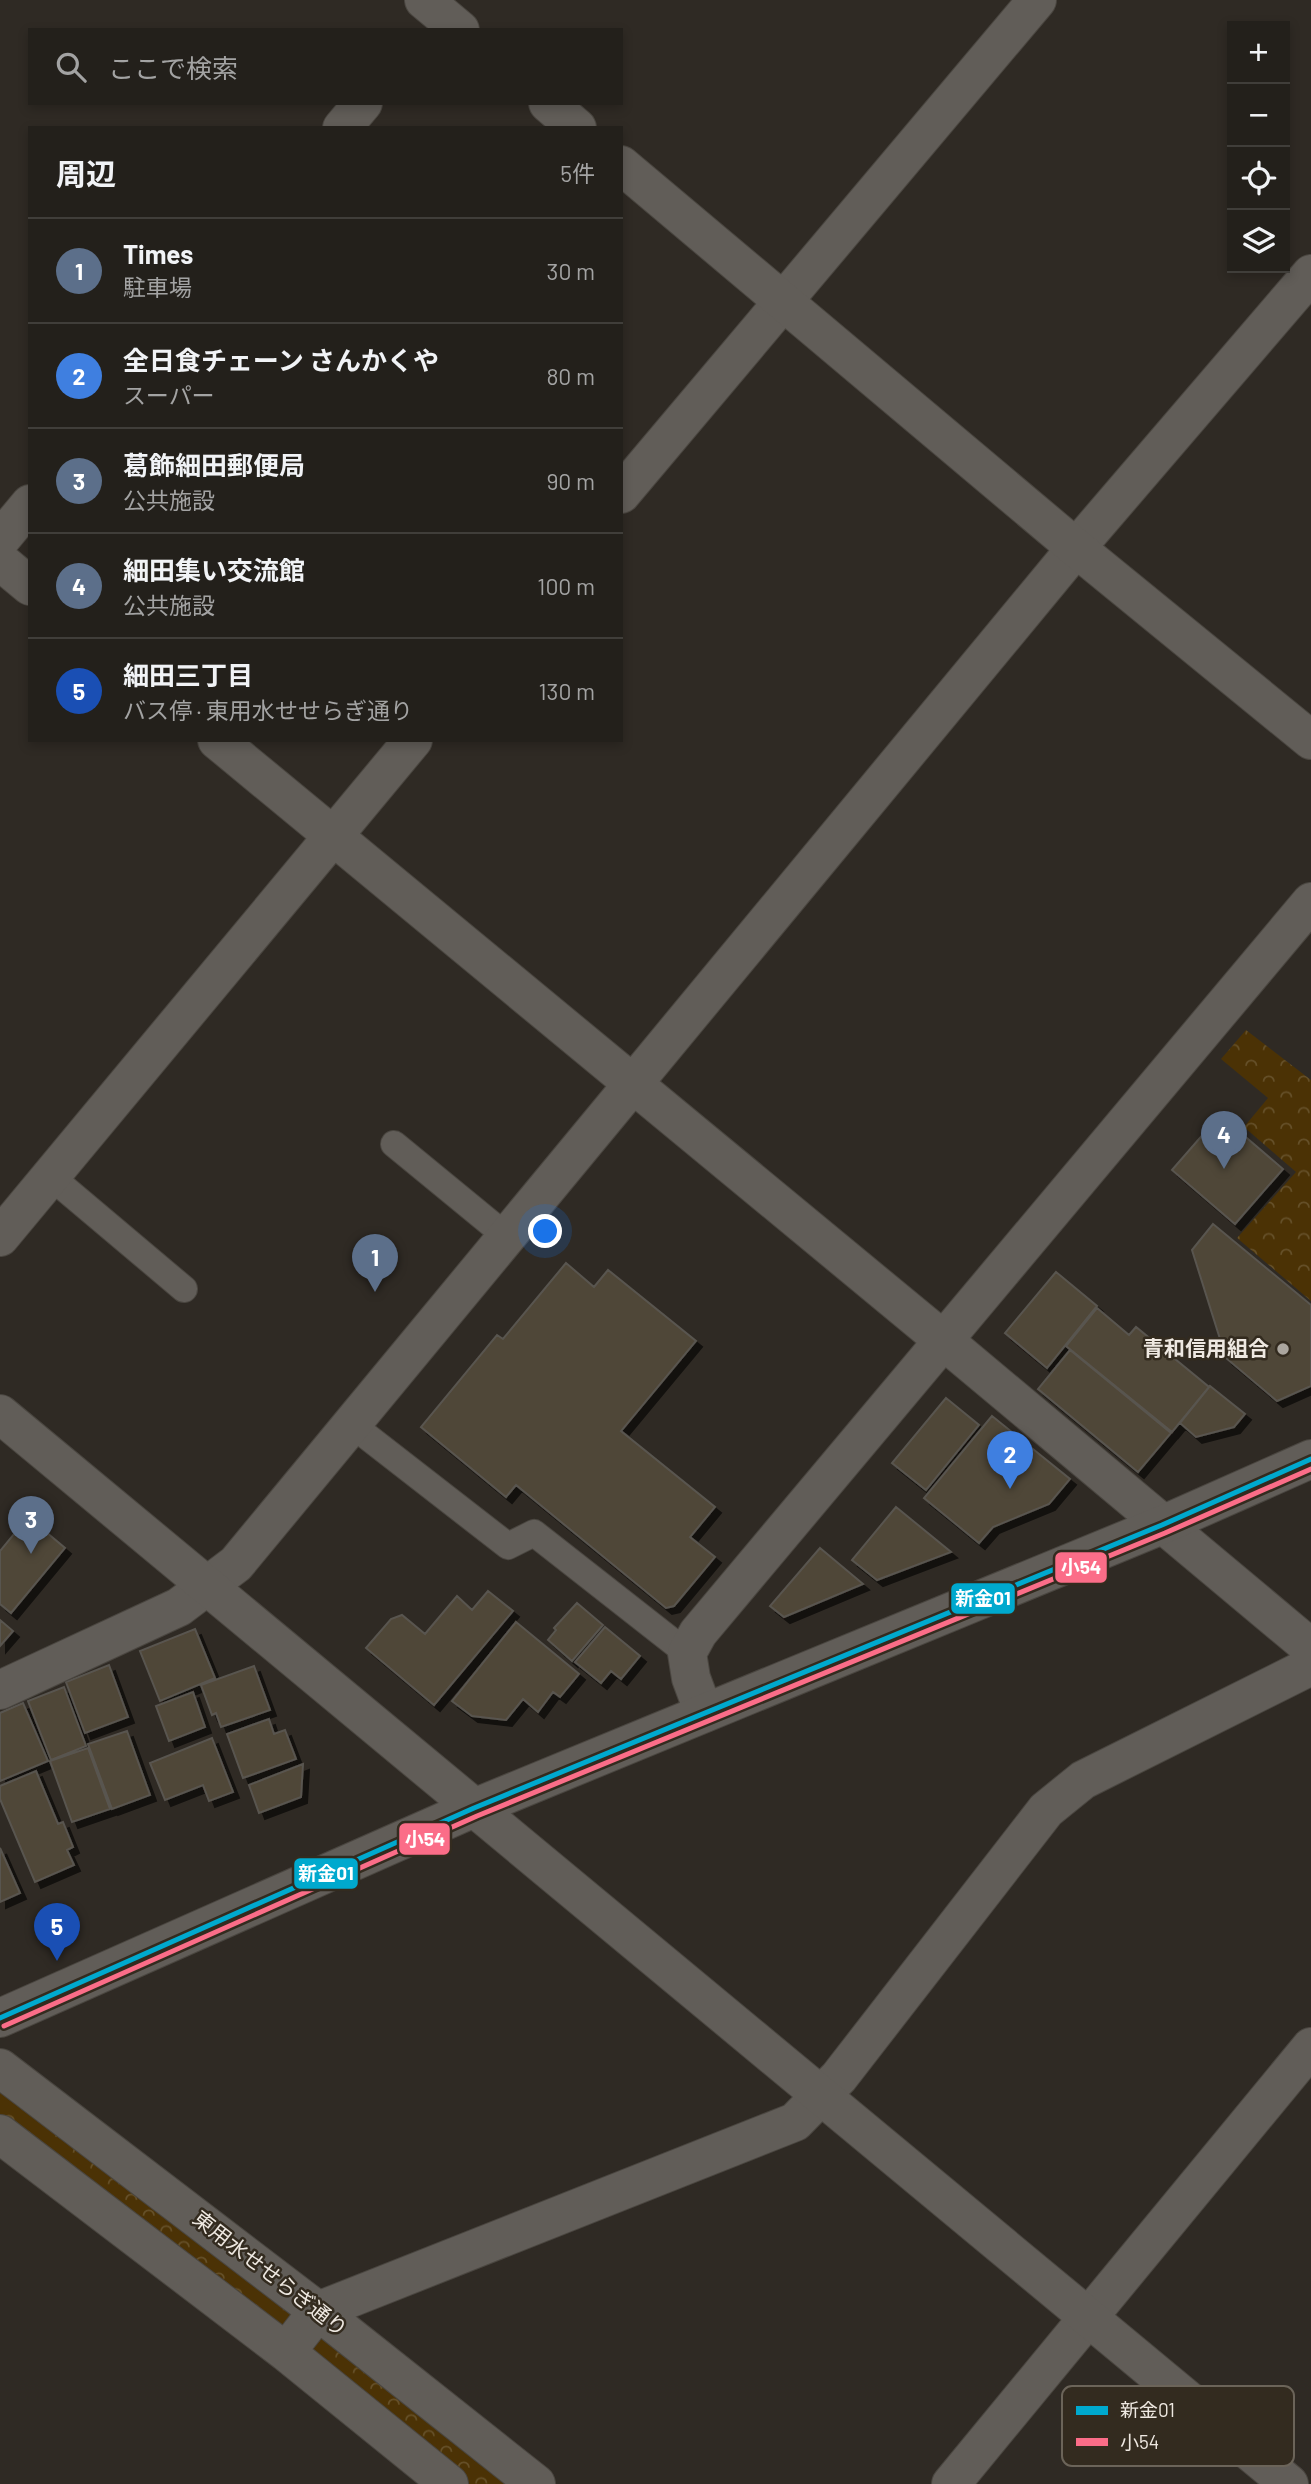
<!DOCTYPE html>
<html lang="ja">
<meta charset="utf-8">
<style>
:root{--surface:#23201b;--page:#2b2824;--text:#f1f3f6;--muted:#a3a3a3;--line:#403e3a;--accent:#0b8043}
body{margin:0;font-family:Barlow,"Noto Sans JP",sans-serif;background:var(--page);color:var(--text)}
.controls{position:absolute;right:21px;top:21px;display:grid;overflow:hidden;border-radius:0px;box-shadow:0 4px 10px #0003}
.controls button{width:63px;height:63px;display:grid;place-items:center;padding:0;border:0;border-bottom:2px solid var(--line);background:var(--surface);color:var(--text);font:35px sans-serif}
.you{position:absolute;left:546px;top:1232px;width:24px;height:24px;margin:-18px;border:5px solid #fff;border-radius:50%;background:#1a73e8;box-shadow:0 0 0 10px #1a73e833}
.badge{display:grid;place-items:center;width:46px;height:46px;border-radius:50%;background:var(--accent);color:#fff;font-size:23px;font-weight:700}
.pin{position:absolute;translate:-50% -58px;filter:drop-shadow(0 2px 4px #0008)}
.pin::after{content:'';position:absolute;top:37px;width:24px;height:21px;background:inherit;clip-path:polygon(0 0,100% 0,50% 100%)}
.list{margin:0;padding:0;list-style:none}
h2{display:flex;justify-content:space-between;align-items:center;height:91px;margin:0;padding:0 28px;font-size:30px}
h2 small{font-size:23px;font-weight:400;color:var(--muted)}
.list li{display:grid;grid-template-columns:46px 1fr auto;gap:21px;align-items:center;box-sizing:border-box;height:105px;padding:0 28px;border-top:2px solid var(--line)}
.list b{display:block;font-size:26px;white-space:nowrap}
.list p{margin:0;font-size:23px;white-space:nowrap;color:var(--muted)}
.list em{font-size:23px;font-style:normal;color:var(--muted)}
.icon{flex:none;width:38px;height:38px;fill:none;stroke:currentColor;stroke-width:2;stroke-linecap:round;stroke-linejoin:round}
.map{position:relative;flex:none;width:1311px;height:2484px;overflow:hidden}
.search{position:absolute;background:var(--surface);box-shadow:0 4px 10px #0003;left:28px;top:28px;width:595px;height:77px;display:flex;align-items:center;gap:18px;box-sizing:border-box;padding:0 24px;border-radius:0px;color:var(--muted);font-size:26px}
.panel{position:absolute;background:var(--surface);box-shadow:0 4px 10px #0003;left:28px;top:126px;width:595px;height:616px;border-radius:0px}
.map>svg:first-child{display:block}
.park{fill:url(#park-crowns)}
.building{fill:#504637;stroke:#59554f;stroke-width:2;filter:url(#shadow)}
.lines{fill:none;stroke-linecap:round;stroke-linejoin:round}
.service-casing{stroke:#4a4640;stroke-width:28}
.minor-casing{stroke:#4a4640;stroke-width:40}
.tertiary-casing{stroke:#4a4640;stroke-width:40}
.service{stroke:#615d58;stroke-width:26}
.minor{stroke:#615d58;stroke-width:38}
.tertiary{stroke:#615d58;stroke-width:38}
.bus-1-casing{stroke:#332b1f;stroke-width:10}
.bus-2-casing{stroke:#332b1f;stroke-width:10}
.bus-1{stroke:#00a9ce;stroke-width:5}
.bus-2{stroke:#fb6d88;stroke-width:5}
.poi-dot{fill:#aba69f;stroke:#332b1f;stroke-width:2.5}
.labels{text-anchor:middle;stroke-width:5;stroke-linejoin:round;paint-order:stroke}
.poi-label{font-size:21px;font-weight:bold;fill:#eee8e1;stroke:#332b1f;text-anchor:end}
.street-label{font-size:21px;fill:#eee8e1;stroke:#332b1f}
.key{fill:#332b1f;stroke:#6b6459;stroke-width:2}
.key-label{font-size:19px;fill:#eee8e1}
.line-badge{stroke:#332b1f;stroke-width:2.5}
.badge-label{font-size:19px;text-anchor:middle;font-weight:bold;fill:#fff}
</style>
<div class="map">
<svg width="1311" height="2484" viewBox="0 0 1311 2484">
<defs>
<pattern id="park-crowns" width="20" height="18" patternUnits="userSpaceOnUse" patternTransform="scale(1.75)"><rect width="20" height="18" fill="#4b3205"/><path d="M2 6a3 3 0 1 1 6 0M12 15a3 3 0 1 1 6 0" fill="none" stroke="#655029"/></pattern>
<filter id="shadow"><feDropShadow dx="6" dy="6" stdDeviation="0" flood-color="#0009"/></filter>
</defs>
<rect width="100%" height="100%" fill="#2f2a24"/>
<path class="park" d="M 1246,1030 L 1311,1080 L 1311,1301 L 1237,1238 L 1296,1172 L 1244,1127 L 1268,1098 L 1221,1059 Z
M 0,2072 L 313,2312 L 285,2347 L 0,2130 Z
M 318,2317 L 529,2484 L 457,2484 L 292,2351 Z"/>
<path class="building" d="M 1220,1115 L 1283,1169 L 1235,1224 L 1172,1170 Z
M 1213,1224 L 1311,1305 L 1311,1386 L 1277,1401 L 1226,1358 L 1192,1250 Z
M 566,1263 L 594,1287 L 608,1270 L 696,1341 L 621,1431 L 715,1507 L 690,1537 L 715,1557 L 674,1606 L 666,1608 L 516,1485 L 506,1497 L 421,1427 L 497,1335 L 503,1339 Z
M 1056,1272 L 1097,1306 L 1047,1368 L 1005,1333 Z
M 1097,1308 L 1129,1335 L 1136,1327 L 1209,1387 L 1172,1432 L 1066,1346 Z
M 1070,1350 L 1171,1433 L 1138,1472 L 1038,1389 Z
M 1210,1386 L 1245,1414 L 1234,1427 L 1196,1437 L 1180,1423 Z
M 946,1398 L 979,1425 L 926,1490 L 892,1463 Z
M 992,1416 L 1070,1479 L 1049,1504 L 993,1527 L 979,1543 L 924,1498 Z
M 896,1507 L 951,1552 L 877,1580 L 852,1560 Z
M 28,1517 L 65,1548 L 11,1613 L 0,1604 L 0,1551 Z
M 820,1548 L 863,1584 L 784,1617 L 770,1606 Z
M 488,1591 L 513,1611 L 434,1705 L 366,1648 L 391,1619 L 402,1615 L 425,1634 L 457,1596 L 472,1610 Z
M 577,1603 L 603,1625 L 572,1661 L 548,1640 L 556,1630 L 554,1628 Z
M 0,1620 L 13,1631 L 0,1646 Z
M 516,1622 L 579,1674 L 560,1697 L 553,1692 L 538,1712 L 523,1699 L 506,1720 L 472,1716 L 452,1701 Z
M 605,1627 L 640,1656 L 621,1679 L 611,1671 L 601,1683 L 575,1662 Z
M 195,1629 L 215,1678 L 160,1701 L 140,1651 Z
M 109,1665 L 128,1717 L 85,1733 L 66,1682 Z
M 254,1666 L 270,1710 L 221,1727 L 216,1713 L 212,1715 L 201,1685 Z
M 64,1687 L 86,1746 L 51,1760 L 28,1701 Z
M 193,1692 L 205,1727 L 169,1741 L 156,1706 Z
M 23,1703 L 48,1761 L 0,1781 L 0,1713 Z
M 269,1719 L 274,1734 L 285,1730 L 296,1759 L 243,1778 L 227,1734 Z
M 127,1731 L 150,1795 L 112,1809 L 88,1744 Z
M 212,1738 L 233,1792 L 209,1801 L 203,1785 L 165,1800 L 150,1763 Z
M 88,1748 L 110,1809 L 72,1822 L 50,1761 Z
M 303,1764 L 301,1797 L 259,1813 L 249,1785 Z
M 36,1771 L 58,1824 L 63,1822 L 73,1847 L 67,1850 L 74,1865 L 35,1882 L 0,1799 L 0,1786 Z
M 0,1848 L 20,1893 L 0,1902 Z"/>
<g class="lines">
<defs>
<path id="service" d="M 394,1144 L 506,1236
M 50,1176 L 184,1289
M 351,1424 L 508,1546 L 534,1533 L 687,1653"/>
<path id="minor" d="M 342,128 L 363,103
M 621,494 L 1037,0
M 0,540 L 30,504
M 0,561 L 30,586
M 217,740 L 943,1340 L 1311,1648
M 0,1237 L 413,740
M 0,1690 L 179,1607 L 236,1564 L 1076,548 L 1311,274
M 704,1713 L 691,1678 L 687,1653 L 698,1633 L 1311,902
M 0,2068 L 318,2311 L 536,2484
M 0,2134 L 286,2352 L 449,2484
M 286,2352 L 318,2311 L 795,2122 L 839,2077 L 1046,1810 L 1083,1780 L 1311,1666
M 951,2484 L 1311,2047"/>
<path id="tertiary" d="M 424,0 L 460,30
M 548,103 L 577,128
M 621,165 L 1076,548 L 1311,740
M 0,1414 L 1289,2484
M 0,2018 L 474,1808 L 1162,1525 L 1311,1459"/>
</defs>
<use href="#service" class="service-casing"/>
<use href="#minor" class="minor-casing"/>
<use href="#tertiary" class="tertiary-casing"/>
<use href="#service" class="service"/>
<use href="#minor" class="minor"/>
<use href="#tertiary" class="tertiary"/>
<defs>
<path id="bus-1" d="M 0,2018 L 474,1808 L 1162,1525 L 1311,1459"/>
<path id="bus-2" d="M 4,2026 L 477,1816 L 1165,1533 L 1311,1469"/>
</defs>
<use href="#bus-1" class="bus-1-casing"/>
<use href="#bus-2" class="bus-2-casing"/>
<use href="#bus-1" class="bus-1"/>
<use href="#bus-2" class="bus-2"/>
</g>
<circle class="poi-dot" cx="1283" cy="1349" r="7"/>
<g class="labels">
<g class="poi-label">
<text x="1269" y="1356">青和信用組合</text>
</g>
<g class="street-label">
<text transform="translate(270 2274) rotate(38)" y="7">東用水せせらぎ通り</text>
</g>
</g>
<rect x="1062" y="2386" width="232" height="80" rx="10" class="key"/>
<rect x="1076" y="2406" width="32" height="9" fill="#00a9ce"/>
<rect x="1076" y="2438" width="32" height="8" fill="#fb6d88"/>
<g class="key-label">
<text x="1120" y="2417">新金01</text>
<text x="1120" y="2449">小54</text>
</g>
<g class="line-badge">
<rect x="1054" y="1551" width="54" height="33" rx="7" fill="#fb6d88"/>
<rect x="950" y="1582" width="66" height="33" rx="7" fill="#00a9ce"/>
<rect x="398" y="1822" width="53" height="34" rx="7" fill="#fb6d88"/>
<rect x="293" y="1857" width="66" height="33" rx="7" fill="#00a9ce"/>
</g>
<g class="badge-label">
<text x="1081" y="1574">小54</text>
<text x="983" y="1605">新金01</text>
<text x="425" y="1846">小54</text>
<text x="326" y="1880">新金01</text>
</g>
</svg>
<div class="controls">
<button>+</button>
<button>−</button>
<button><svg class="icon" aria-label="locate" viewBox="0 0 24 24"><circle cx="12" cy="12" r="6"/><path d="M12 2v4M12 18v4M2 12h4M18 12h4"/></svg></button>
<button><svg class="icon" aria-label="layers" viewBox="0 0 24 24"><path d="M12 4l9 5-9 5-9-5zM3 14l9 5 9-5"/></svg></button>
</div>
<div class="you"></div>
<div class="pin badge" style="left:375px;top:1292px;background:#5c6f8a">1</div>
<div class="pin badge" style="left:1010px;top:1489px;background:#3f7fe0">2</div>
<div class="pin badge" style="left:31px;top:1554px;background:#5c6f8a">3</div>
<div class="pin badge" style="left:1224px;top:1169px;background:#5c6f8a">4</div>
<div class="pin badge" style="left:57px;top:1961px;background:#1a4fb4">5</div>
<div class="search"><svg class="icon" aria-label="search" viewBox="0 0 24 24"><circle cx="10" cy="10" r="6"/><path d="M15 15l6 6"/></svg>ここで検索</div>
<section class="panel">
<h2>周辺<small>5件</small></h2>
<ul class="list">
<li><span class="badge" style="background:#5c6f8a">1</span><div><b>Times</b><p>駐車場</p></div><em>30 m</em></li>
<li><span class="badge" style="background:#3f7fe0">2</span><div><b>全日食チェーン さんかくや</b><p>スーパー</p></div><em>80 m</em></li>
<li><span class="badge" style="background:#5c6f8a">3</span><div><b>葛飾細田郵便局</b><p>公共施設</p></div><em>90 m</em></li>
<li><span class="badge" style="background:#5c6f8a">4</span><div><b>細田集い交流館</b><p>公共施設</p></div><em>100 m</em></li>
<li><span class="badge" style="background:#1a4fb4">5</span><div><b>細田三丁目</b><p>バス停 · 東用水せせらぎ通り</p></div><em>130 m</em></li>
</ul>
</section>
</div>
